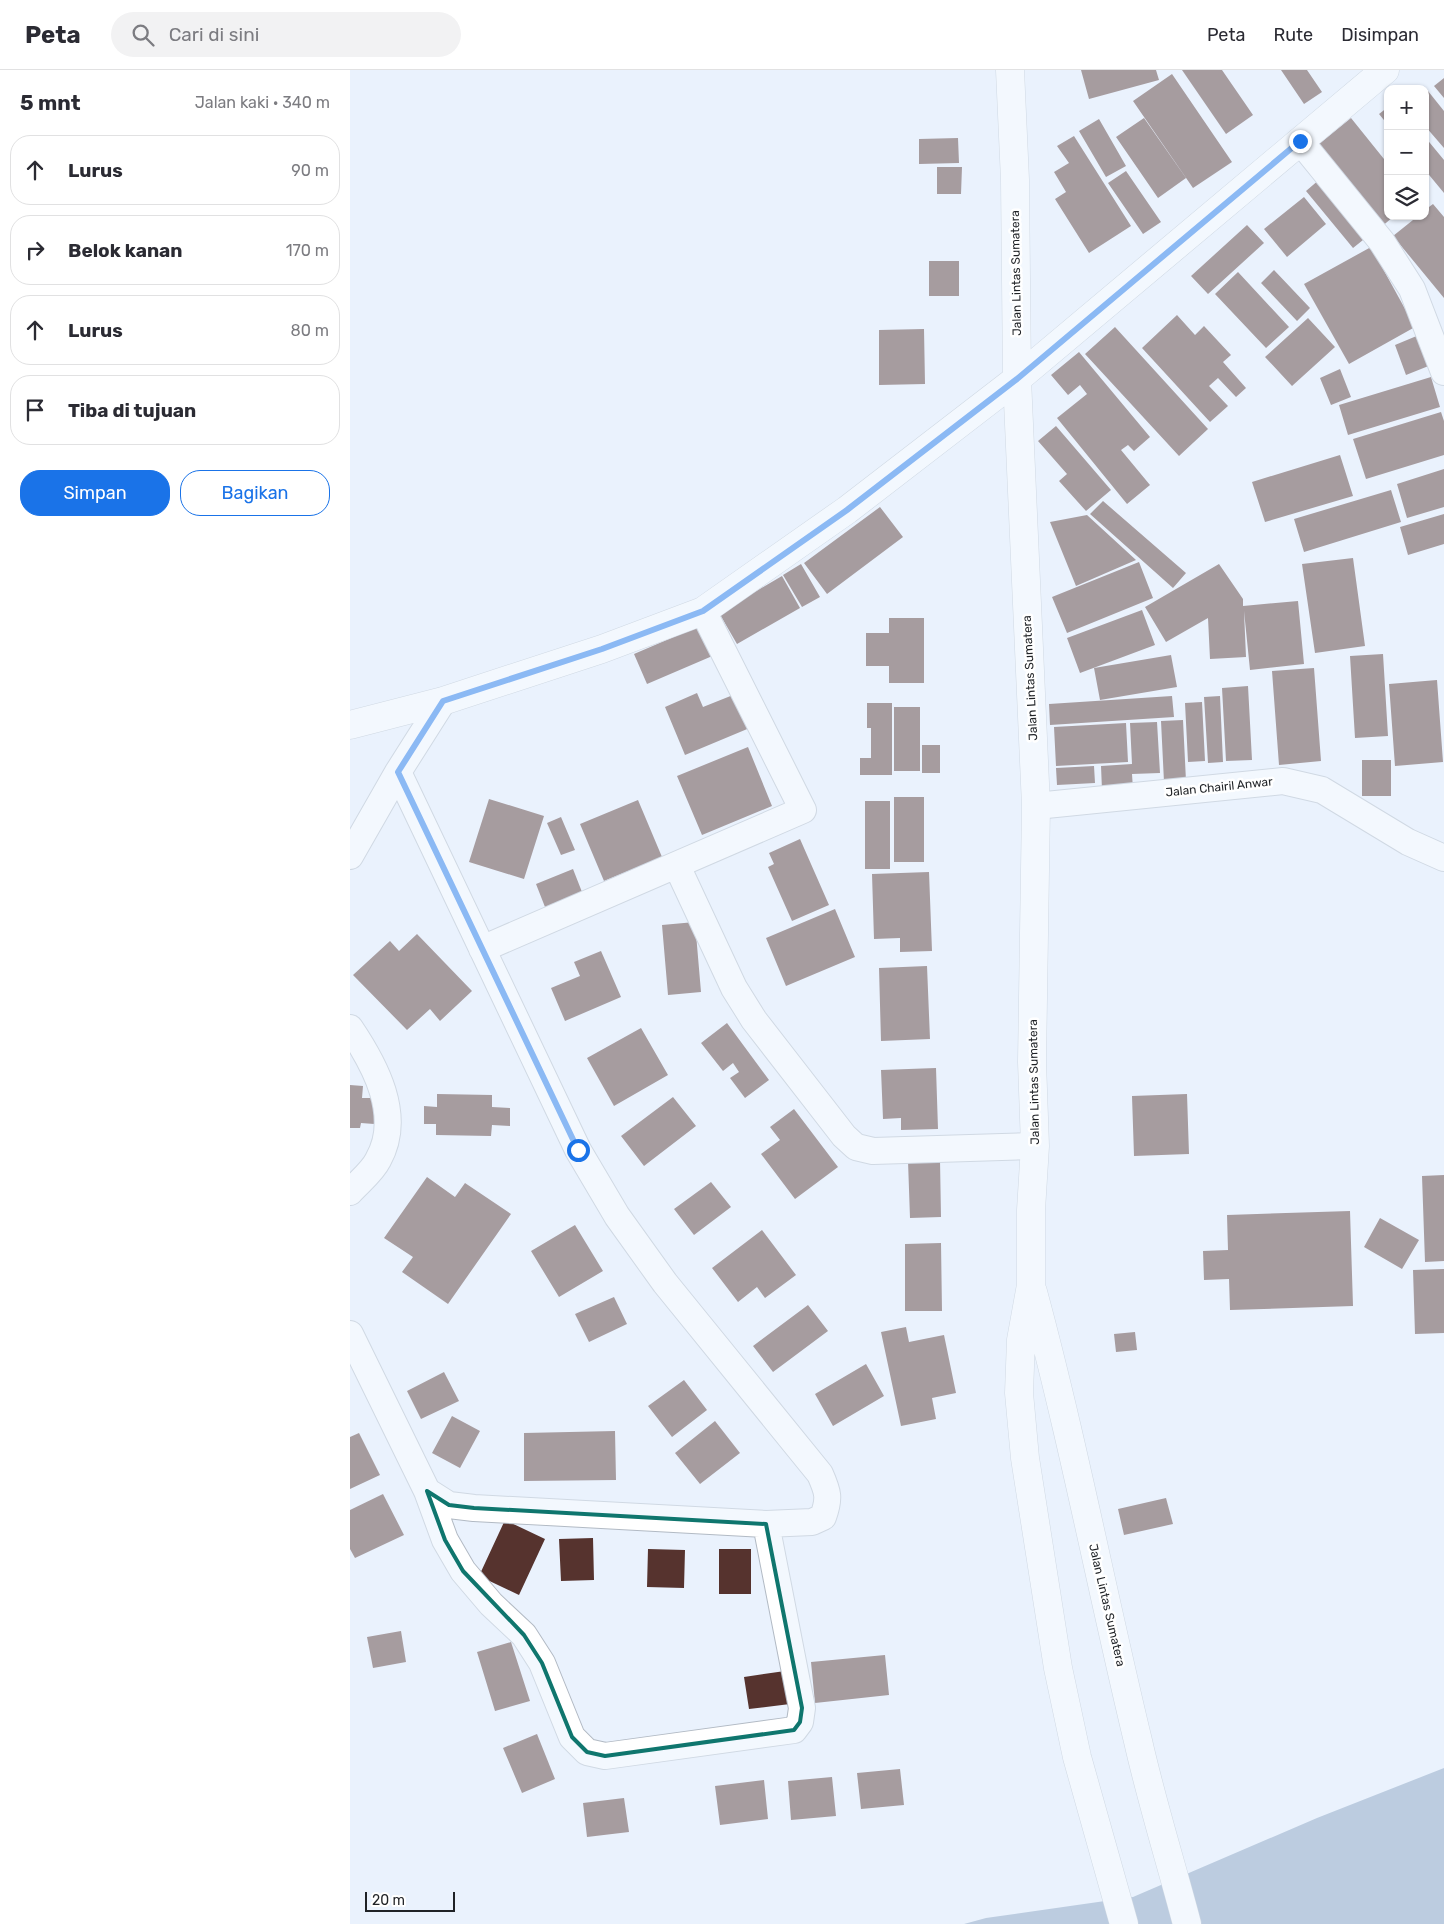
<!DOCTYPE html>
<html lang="id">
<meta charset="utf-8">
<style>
:root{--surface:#fff;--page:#f2f2f3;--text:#2b2b33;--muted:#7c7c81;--line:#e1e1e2;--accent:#1a73e8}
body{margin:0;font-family:Rubik,sans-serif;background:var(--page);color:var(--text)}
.controls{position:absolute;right:15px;top:15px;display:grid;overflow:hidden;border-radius:10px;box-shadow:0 1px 4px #0004}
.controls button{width:45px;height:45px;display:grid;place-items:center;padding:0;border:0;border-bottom:1px solid var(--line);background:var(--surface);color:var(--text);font:25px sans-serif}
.scale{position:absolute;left:15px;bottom:12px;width:90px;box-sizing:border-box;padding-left:5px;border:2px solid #1f2226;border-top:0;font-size:14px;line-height:18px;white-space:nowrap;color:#1f2226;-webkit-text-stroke:4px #fff;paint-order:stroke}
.stop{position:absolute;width:15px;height:15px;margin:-11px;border:4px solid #1a73e8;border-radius:50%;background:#fff}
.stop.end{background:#1a73e8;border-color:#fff;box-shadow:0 1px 5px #0008}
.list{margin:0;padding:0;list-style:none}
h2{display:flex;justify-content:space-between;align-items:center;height:65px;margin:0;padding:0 20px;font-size:21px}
h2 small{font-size:16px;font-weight:400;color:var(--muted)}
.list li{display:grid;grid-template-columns:32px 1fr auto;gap:15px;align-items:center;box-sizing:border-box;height:70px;margin:0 10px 10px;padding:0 10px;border:1px solid var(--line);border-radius:20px}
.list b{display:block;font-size:19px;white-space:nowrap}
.list em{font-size:16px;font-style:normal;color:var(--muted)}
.actions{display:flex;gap:10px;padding:15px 20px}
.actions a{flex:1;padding:11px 0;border:1px solid var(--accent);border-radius:20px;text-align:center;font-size:18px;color:var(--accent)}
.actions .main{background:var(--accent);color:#fff}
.icon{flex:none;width:28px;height:28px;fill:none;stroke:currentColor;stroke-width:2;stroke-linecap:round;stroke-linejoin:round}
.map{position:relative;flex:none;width:1094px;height:1854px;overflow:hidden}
header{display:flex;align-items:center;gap:30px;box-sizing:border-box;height:70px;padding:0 25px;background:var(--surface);border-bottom:1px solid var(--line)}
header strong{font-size:24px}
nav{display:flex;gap:28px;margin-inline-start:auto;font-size:18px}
.search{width:350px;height:45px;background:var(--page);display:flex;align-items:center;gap:12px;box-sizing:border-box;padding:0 18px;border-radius:28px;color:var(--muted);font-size:19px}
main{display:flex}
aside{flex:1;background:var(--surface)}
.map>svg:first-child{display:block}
.water{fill:#869ebc}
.building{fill:#56332e}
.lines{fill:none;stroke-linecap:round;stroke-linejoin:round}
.minor-casing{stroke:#b2bac4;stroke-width:28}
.tertiary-casing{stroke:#b2bac4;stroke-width:29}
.primary-casing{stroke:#b2bac4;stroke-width:29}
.trunk-casing{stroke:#b2bac4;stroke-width:29}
.minor{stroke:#fff;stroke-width:26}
.tertiary{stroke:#fff;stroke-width:28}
.primary{stroke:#fff;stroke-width:28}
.trunk{stroke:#fff;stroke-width:28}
.route{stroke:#1a73e8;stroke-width:6}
.marked{fill:none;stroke:#0f766e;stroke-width:4;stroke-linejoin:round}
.labels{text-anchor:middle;stroke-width:5;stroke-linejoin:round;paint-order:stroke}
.street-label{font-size:12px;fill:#1f2226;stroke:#fff}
</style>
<header>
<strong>Peta</strong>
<div class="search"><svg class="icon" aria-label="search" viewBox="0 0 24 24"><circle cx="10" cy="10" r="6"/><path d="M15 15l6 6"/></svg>Cari di sini</div>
<nav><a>Peta</a><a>Rute</a><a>Disimpan</a></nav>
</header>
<main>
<aside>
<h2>5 mnt<small>Jalan kaki · 340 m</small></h2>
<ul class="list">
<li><svg class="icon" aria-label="ahead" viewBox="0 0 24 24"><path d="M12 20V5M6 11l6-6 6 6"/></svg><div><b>Lurus</b></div><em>90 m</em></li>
<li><svg class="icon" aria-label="right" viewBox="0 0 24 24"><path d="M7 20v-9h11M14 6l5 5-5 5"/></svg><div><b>Belok kanan</b></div><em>170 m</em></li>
<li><svg class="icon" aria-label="ahead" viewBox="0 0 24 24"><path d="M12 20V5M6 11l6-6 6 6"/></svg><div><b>Lurus</b></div><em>80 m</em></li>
<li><svg class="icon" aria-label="arrive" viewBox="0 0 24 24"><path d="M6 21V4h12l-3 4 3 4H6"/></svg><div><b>Tiba di tujuan</b></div></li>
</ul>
<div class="actions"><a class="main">Simpan</a><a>Bagikan</a></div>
</aside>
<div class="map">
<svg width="1094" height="1854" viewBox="0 0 1094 1854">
<rect width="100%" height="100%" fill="#eaf2fd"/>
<path class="water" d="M 1094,1698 L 1094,1854 L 614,1854 L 636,1848 L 783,1827 L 967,1748 Z"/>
<path class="building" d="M 731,0 L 806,0 L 809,10 L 739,29 Z
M 832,0 L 872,0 L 903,45 L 876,64 Z
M 931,0 L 957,0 L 972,22 L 954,34 Z
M 822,4 L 882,92 L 843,118 L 783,31 Z
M 1094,8 L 1094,28 L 1084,16 Z
M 1078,21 L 1094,41 L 1094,78 L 1075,56 L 1075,23 Z
M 1038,37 L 1038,55 L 1029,44 Z
M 794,48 L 836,108 L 808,128 L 766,67 Z
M 1001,48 L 1038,94 L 1038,146 L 1044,146 L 1029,159 L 963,79 Z
M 749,49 L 776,96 L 756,107 L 729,61 Z
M 724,66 L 781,156 L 739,183 L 705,129 L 716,122 L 704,102 L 719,93 L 707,76 Z
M 1075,67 L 1094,90 L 1094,123 L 1075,100 Z
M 608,68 L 609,93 L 569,94 L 569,69 Z
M 587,97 L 612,97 L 611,124 L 587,124 Z
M 776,101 L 811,152 L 793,164 L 758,113 Z
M 970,109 L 1018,166 L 1003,178 L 956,121 Z
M 954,127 L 976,154 L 937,187 L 914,159 Z
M 1083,134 L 1094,147 L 1094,228 L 1043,166 L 1068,146 L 1075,146 L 1075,140 Z
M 897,155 L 914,173 L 858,224 L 841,206 Z
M 1021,177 L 1065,257 L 999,294 L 954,214 Z
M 579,191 L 609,191 L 609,226 L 579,226 Z
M 924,200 L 960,238 L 947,251 L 911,213 Z
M 888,202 L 939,257 L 916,278 L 865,224 Z
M 827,245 L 845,265 L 854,256 L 881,285 L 873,292 L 896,318 L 886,327 L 868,308 L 859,316 L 878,336 L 860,352 L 792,278 Z
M 958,248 L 985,277 L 942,316 L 915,287 Z
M 765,257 L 858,359 L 829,386 L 735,284 Z
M 574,259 L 575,314 L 529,315 L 529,260 Z
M 1069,265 L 1081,295 L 1056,305 L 1045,275 Z
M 729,282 L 800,367 L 784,381 L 778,375 L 771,380 L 800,415 L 777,434 L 707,348 L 737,324 L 730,315 L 718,325 L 701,305 Z
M 990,299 L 1001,327 L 981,335 L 970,308 Z
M 1081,307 L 1090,337 L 998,365 L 989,335 Z
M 1091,342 L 1094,351 L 1094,385 L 1016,409 L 1003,369 Z
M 706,356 L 761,420 L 736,441 L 709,411 L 717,404 L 688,371 Z
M 990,385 L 1003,426 L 915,452 L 902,412 Z
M 1094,399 L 1094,437 L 1057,448 L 1047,414 Z
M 1041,420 L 1051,452 L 954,482 L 944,449 Z
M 753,431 L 836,503 L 823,518 L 740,444 Z
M 530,437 L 553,467 L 477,524 L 454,493 Z
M 1094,444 L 1094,474 L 1058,485 L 1050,457 Z
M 737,445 L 786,490 L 726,516 L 700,452 Z
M 1003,488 L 1015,576 L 965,583 L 952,494 Z
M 789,492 L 803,528 L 717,563 L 702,527 Z
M 451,494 L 470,527 L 452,537 L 433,505 Z
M 869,494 L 893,529 L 893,536 L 948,531 L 954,594 L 900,600 L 894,541 L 896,587 L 860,589 L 858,548 L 816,572 L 795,537 Z
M 432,506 L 450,538 L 387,574 L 369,543 Z
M 792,540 L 805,575 L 730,603 L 717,568 Z
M 539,548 L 574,548 L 574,613 L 539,613 L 539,596 L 516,596 L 516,563 L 539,563 Z
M 354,554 L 367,584 L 297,614 L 284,584 Z
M 1033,584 L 1038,666 L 1005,668 L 1000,586 Z
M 821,585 L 827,617 L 750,630 L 744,598 Z
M 964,598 L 971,691 L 929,695 L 922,601 Z
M 1087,610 L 1093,692 L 1045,696 L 1039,614 Z
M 898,616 L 902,690 L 876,691 L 872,618 Z
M 347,623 L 353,637 L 388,623 L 402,657 L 335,685 L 315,637 Z
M 822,626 L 824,647 L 700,655 L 699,634 Z
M 870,626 L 873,692 L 858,693 L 854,627 Z
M 852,632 L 855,691 L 838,692 L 835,633 Z
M 517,633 L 542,633 L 542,705 L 510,705 L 510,688 L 521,688 L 521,658 L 517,658 Z
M 544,637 L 570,637 L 570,701 L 544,701 Z
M 833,650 L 836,711 L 814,712 L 811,651 Z
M 807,652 L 810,703 L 782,704 L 783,719 L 752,720 L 751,696 L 782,694 L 780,653 Z
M 776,653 L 778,692 L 706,696 L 704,657 Z
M 572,675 L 590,675 L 590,703 L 572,703 Z
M 398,677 L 422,736 L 352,765 L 327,706 Z
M 1012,690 L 1041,690 L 1041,726 L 1012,726 Z
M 744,696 L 745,713 L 707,715 L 706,698 Z
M 544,727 L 574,727 L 574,792 L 544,792 Z
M 139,729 L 194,746 L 174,809 L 119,792 Z
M 288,730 L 312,787 L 254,811 L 230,754 Z
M 515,731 L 540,731 L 540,799 L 515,799 Z
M 211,747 L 225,780 L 211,785 L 197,753 Z
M 450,769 L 479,835 L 442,851 L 418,797 L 424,794 L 419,783 Z
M 223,799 L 232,822 L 195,837 L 186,814 Z
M 579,802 L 582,881 L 550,882 L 550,868 L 524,869 L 522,804 Z
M 485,839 L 505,887 L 436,916 L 416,868 Z
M 345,852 L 351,922 L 318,925 L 312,855 Z
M 67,864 L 122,921 L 90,951 L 80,939 L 57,960 L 3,905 L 40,871 L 49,881 Z
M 251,881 L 271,927 L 215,951 L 201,918 L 230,906 L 224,892 Z
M 577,896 L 580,969 L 531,971 L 529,898 Z
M 377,953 L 419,1010 L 395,1028 L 380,1008 L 389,1002 L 383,993 L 373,1001 L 351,973 Z
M 291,958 L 318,1005 L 264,1036 L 237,988 Z
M 586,998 L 588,1059 L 551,1060 L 551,1048 L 533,1049 L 531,1000 Z
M 0,1015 L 13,1016 L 12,1028 L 25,1028 L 24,1054 L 11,1053 L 10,1058 L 0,1058 Z
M 87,1024 L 142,1025 L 142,1037 L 160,1038 L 160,1056 L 142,1055 L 141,1066 L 86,1065 L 86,1054 L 74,1054 L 74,1036 L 87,1037 Z
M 837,1024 L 839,1084 L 784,1086 L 782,1026 Z
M 323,1027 L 346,1056 L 294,1096 L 271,1066 Z
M 444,1039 L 488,1097 L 445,1129 L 411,1084 L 430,1070 L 420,1057 Z
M 590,1090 L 591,1147 L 560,1148 L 558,1091 Z
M 1094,1105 L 1094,1191 L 1075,1192 L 1072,1106 Z
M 77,1107 L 105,1127 L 115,1113 L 161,1144 L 98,1234 L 52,1202 L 63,1187 L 34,1168 Z
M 361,1112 L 381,1137 L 344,1165 L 324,1139 Z
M 1000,1141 L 1003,1236 L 880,1240 L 879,1209 L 854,1210 L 853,1181 L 878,1180 L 877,1145 Z
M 1030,1148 L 1069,1170 L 1052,1199 L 1014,1177 Z
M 225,1155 L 253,1201 L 209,1227 L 181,1181 Z
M 412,1160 L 446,1205 L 415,1228 L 407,1217 L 388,1232 L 362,1198 Z
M 591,1173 L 592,1241 L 555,1241 L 555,1174 Z
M 1094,1199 L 1094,1263 L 1065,1264 L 1063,1200 Z
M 264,1227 L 277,1254 L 239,1272 L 225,1244 Z
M 458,1235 L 478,1261 L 423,1302 L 403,1276 Z
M 556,1257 L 559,1272 L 594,1265 L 606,1323 L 582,1328 L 586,1349 L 551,1356 L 531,1262 Z
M 785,1262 L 787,1280 L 766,1282 L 764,1264 Z
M 516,1294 L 534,1326 L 483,1356 L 465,1324 Z
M 94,1302 L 109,1331 L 71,1349 L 57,1321 Z
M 334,1310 L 357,1340 L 322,1367 L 298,1336 Z
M 102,1346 L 130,1361 L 110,1398 L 82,1383 Z
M 365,1351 L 390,1383 L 350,1414 L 325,1383 Z
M 265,1361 L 266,1410 L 174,1411 L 174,1363 Z
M 9,1363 L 30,1405 L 0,1419 L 0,1367 Z
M 33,1424 L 54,1465 L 5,1488 L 0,1479 L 0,1440 Z
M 816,1428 L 823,1454 L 774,1465 L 768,1439 Z
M 155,1450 L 195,1469 L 169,1525 L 129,1506 Z
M 243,1468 L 244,1510 L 211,1511 L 209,1469 Z
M 298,1479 L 335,1480 L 334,1518 L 297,1517 Z
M 369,1479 L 401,1479 L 401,1524 L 369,1524 Z
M 51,1561 L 56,1592 L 23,1598 L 17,1567 Z
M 161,1572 L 180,1631 L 145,1641 L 127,1582 Z
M 535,1585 L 539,1625 L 465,1633 L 461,1592 Z
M 435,1601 L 440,1634 L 399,1639 L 394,1607 Z
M 187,1664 L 205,1709 L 172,1723 L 153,1678 Z
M 550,1699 L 554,1735 L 511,1739 L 507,1703 Z
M 482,1707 L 486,1746 L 441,1750 L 438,1711 Z
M 414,1710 L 418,1749 L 370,1755 L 365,1716 Z
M 274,1728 L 279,1762 L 237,1767 L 233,1733 Z"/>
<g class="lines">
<defs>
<path id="minor" d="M 950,71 L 1032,172 L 1062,219 L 1094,302
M 686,736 L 933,711 L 972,720 L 1058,772 L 1094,788
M 0,786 L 48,702 L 93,631
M 327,796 L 384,918 L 404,950 L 494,1066 L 506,1077 L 523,1081 L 685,1076
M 132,879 L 453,740 L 353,541
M 0,958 C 25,995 53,1046 28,1090 C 22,1102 9,1112 0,1122
M 0,1264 L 77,1421 L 99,1435 L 124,1438 L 416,1454 L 462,1452 L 473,1447 C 480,1428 478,1422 470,1404 L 315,1213 L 267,1146 L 228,1080 L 48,702
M 77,1421 L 95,1470 L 113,1501 L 141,1534 L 174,1565 L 192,1593 L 222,1667 L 237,1682 L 255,1686 L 444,1660 L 450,1652 L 452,1638 L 416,1454"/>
<path id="tertiary" d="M 667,309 L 1035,0"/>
<path id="primary" d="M 0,655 L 93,631 L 252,579 L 353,541 L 497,440 L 667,309"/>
<path id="trunk" d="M 660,0 L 665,110 L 667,309 L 686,736 L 682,992 L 685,1076 L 681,1140 L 681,1215 L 671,1270 L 669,1323 L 675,1388 L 708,1598 L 727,1687 L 774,1854
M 683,1222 C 723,1370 752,1522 788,1671 C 802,1733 821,1793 837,1854"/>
</defs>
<use href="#minor" class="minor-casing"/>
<use href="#tertiary" class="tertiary-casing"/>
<use href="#primary" class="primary-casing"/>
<use href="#trunk" class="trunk-casing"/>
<use href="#minor" class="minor"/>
<use href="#tertiary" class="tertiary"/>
<use href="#primary" class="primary"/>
<use href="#trunk" class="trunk"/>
</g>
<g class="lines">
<path class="route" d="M 228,1080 L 48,702 L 93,631 L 252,579 L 353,541 L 497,440 L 667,309 L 950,71"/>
</g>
<path d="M0 0H1094V1854H0ZM 77,1421 L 99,1435 L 124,1438 L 416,1454 L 452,1638 L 450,1652 L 444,1660 L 255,1686 L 237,1682 L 222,1667 L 192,1593 L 174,1565 L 113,1501 L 95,1470 Z" fill="#eaf2fd" fill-opacity=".55" fill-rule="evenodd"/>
<path class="marked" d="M 77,1421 L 99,1435 L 124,1438 L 416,1454 L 452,1638 L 450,1652 L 444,1660 L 255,1686 L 237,1682 L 222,1667 L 192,1593 L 174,1565 L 113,1501 L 95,1470 Z"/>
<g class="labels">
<g class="street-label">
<text transform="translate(666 203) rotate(-91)" y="4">Jalan Lintas Sumatera</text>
<text transform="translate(680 608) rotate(-93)" y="4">Jalan Lintas Sumatera</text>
<text transform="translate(869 717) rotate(-6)" y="4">Jalan Chairil Anwar</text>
<text transform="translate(684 1012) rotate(-91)" y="4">Jalan Lintas Sumatera</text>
<text transform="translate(757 1535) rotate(77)" y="4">Jalan Lintas Sumatera</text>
</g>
</g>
</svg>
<div class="controls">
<button>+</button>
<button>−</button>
<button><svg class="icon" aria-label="layers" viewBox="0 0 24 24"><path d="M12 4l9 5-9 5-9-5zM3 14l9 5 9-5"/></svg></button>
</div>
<div class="scale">20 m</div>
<div class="stop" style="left:228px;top:1080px"></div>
<div class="stop end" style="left:950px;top:71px"></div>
</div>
</main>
